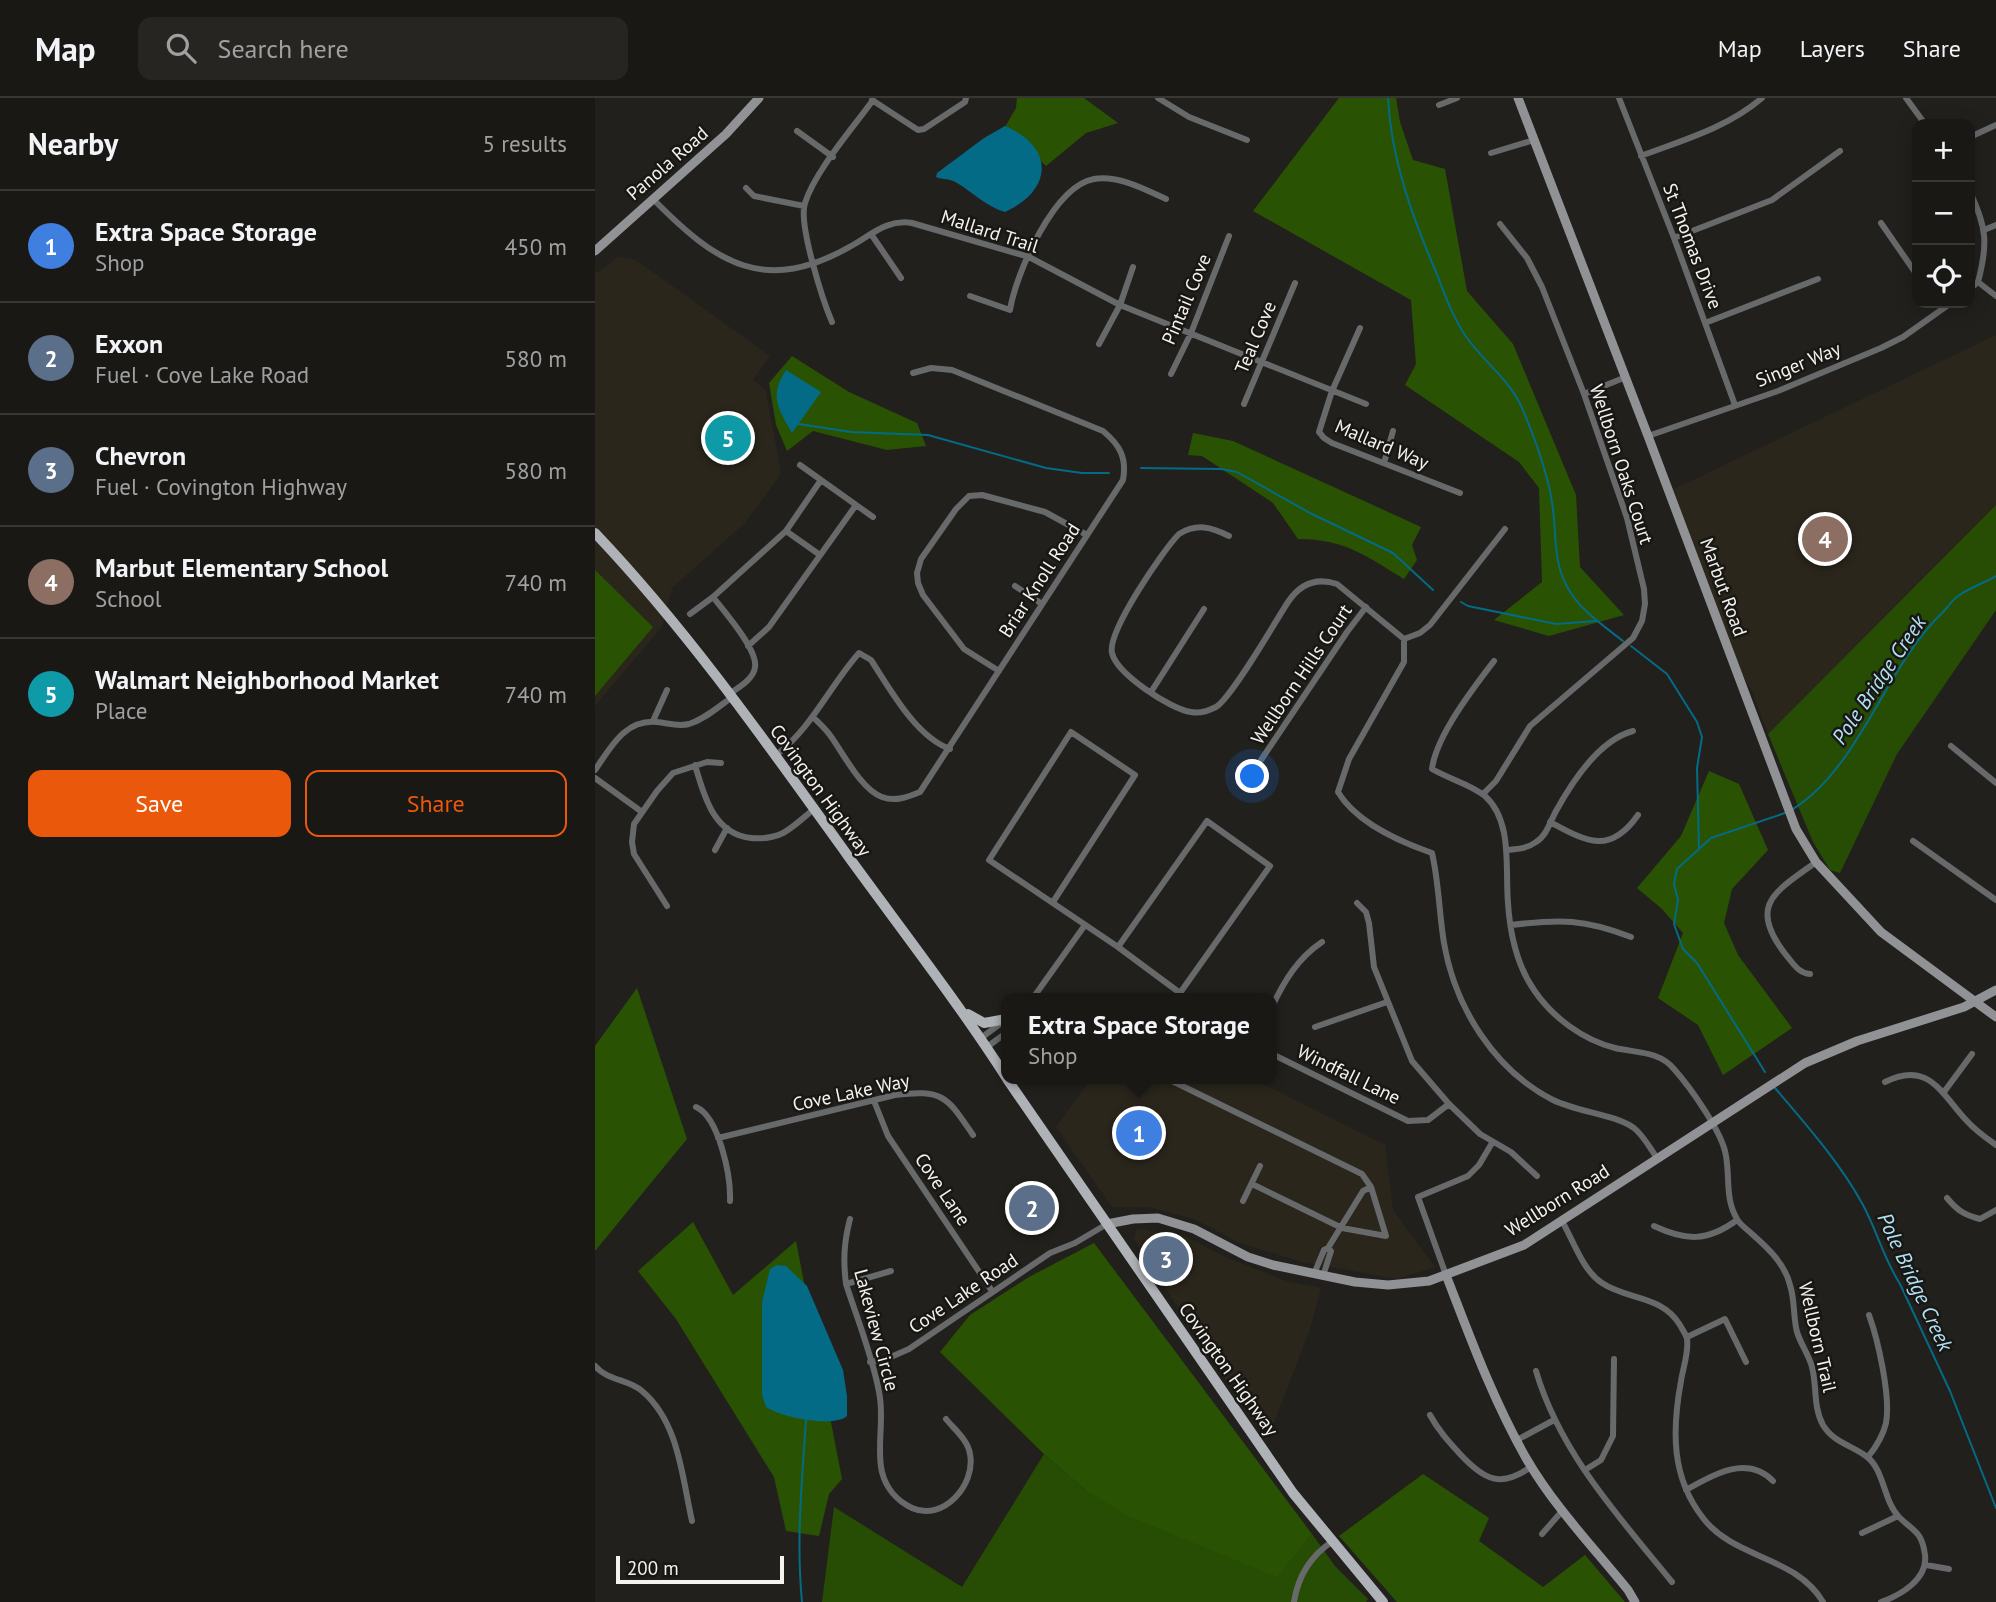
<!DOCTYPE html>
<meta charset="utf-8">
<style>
:root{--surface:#1a1815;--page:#272522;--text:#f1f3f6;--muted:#9fa0a0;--line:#383734;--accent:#ea580c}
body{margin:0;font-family:"PT Sans",sans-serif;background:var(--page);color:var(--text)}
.controls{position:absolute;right:21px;top:21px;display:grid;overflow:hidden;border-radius:14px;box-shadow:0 4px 18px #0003}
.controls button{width:63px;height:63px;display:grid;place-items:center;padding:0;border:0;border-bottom:2px solid var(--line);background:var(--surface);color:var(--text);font:35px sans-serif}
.scale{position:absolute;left:21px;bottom:18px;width:168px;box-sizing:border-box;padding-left:7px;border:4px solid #f4f3f0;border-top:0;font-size:19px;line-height:24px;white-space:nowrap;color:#f4f3f0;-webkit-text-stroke:5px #191713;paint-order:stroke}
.you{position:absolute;left:658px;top:679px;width:24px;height:24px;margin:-18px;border:5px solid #fff;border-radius:50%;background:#1a73e8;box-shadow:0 0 0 10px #1a73e833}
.badge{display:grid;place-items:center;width:46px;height:46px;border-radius:50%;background:var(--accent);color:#fff;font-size:23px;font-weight:700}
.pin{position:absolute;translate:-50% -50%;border:4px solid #fff;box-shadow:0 2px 7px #0006}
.popup{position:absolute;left:406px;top:895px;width:276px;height:91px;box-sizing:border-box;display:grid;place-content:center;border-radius:14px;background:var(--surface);filter:drop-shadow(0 2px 5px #0005);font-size:23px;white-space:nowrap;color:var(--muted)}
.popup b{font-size:26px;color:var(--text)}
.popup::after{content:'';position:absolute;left:50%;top:100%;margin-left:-14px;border:14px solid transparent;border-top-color:var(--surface)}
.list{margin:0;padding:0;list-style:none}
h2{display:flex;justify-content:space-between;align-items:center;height:91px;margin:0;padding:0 28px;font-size:30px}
h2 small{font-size:23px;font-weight:400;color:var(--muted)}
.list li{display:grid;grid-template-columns:46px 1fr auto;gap:21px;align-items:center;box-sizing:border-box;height:112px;padding:0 28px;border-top:2px solid var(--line)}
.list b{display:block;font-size:26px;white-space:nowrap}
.list p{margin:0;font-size:23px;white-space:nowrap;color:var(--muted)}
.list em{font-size:23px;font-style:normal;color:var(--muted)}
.actions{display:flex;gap:14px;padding:21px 28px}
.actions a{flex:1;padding:16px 0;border:2px solid var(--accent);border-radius:14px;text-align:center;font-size:24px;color:var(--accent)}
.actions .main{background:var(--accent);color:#fff}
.icon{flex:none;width:38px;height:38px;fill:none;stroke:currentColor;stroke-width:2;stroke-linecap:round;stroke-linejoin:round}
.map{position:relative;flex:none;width:1401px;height:1504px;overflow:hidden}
header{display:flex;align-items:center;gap:42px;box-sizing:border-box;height:98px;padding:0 35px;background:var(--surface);border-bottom:2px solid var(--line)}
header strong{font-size:33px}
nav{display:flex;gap:38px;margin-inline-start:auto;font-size:24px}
.search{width:490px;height:63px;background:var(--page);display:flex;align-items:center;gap:18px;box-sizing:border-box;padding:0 24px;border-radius:14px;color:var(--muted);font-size:26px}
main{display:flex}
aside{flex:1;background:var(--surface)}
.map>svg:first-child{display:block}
.built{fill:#2a261c}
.green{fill:#264d03}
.forest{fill:#295303}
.water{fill:#036b86}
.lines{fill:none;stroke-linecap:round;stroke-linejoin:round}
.stream{stroke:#036b86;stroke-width:2}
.street{stroke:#67696b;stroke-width:6}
.secondary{stroke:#909296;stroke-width:9}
.primary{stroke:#afb2b7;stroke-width:10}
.labels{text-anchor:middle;stroke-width:5;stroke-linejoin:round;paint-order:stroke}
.street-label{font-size:19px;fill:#f4f3f0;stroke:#191713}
.water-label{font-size:21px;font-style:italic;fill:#b0e2f5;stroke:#191713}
</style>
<header>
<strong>Map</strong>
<div class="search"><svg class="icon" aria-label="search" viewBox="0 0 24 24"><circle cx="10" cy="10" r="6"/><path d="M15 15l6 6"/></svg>Search here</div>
<nav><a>Map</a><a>Layers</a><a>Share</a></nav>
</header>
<main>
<aside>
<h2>Nearby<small>5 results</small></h2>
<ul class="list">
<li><span class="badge" style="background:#3f7fe0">1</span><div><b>Extra Space Storage</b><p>Shop</p></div><em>450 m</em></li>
<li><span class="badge" style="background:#5c6f8a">2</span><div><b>Exxon</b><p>Fuel · Cove Lake Road</p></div><em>580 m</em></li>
<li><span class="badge" style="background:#5c6f8a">3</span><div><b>Chevron</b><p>Fuel · Covington Highway</p></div><em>580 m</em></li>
<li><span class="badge" style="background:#8d6e63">4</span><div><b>Marbut Elementary School</b><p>School</p></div><em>740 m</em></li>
<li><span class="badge" style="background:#0f9aa8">5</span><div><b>Walmart Neighborhood Market</b><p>Place</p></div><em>740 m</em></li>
</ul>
<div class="actions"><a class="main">Save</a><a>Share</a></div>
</aside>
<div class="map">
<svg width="1401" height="1504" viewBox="0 0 1401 1504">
<rect width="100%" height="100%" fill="#22201c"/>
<path class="built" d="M 23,159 L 41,162 L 175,258 L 158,282 L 171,292 L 186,376 L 150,425 L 77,490 L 67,529 L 0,608 L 0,172 L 3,175 Z
M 1401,237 L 1401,407 L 1173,636 L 1157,593 L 1132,553 L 1075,393 Z
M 496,981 L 658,981 L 790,1047 L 798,1112 L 840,1169 L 802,1181 L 708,1164 L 647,1146 L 599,1121 L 553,1109 L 517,1109 L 461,1029 Z
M 542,1130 L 592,1139 L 628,1158 L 691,1183 L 726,1190 L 715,1231 L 672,1343 L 597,1232 L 539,1141 Z"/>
<path class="green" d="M 1401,407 L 1401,512 L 1302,656 L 1245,775 L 1235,772 L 1218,744 L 1173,636 Z
M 449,1356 L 489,1391 L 682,1478 L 717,1436 L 740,1468 L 773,1501 L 771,1504 L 227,1504 L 239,1409 L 367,1489 Z"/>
<path class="forest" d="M 422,0 L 489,0 L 523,25 L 491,35 L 451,68 L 410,29 L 421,10 Z
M 744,0 L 801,0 L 805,24 L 818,62 L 850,71 L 872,193 L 918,246 L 981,397 L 985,469 L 1029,517 L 954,538 L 899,522 L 947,484 L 944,390 L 924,364 L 810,287 L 821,266 L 816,202 L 658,113 Z
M 197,258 L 254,294 L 322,325 L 331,348 L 292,352 L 218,333 L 192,353 L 181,327 L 174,285 Z
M 598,335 L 638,343 L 826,429 L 817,447 L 822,462 L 809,481 C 771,458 750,441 703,441 L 678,405 L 607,358 L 593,357 Z
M 0,472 L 58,529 L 0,598 Z
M 1114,673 L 1144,686 L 1173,752 L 1137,791 L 1129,825 L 1143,857 L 1197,930 L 1128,977 L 1103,927 L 1063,900 L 1088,835 L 1067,811 L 1042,790 L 1086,738 Z
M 42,890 L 92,1041 L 0,1153 L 0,948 Z
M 98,1124 L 138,1197 L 201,1143 L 247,1381 L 234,1396 L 224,1438 L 191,1433 L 179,1379 L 81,1221 L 43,1173 Z
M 499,1145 L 717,1436 L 682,1479 L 533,1418 L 489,1391 L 449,1356 L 345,1254 L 375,1217 L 434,1179 Z
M 828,1376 L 894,1420 L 884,1443 L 948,1489 L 990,1457 L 1030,1504 L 802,1504 L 744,1438 Z"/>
<path class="water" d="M 410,28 C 460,49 458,92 410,114 C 390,108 379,95 362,85 C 355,80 348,82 341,79 L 342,75 L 389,40 Z
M 191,272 L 226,294 L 197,335 C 183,310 174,299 191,272 Z
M 182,1167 L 191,1168 L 212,1188 L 248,1272 L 252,1298 L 252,1318 C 239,1330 185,1319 171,1309 L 167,1297 L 167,1204 L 175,1171 Z"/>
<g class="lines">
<path class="stream" d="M 793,0 C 796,61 817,118 841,174 C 849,195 857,217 870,237 C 888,264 915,281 928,312 C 940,341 952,373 957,404 C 962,434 957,465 974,492 C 986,513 1009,528 1028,543
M 204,326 L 256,334 L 333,337 L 451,370 L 487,375 L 514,375
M 546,370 L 626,371 L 642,374 L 715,415 L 798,455 L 838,492
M 866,504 L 873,508 L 961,526 L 1002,523
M 1036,548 L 1072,576 L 1102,624 L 1107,639 L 1102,670 L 1104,750
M 1198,711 C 1265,669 1290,569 1348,514 C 1353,509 1357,502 1363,498 C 1374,490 1389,485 1401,478
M 1170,974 L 1102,865 L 1088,851 L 1079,826 L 1083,802 L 1079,786 L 1082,771 L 1116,740 L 1190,715
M 1180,990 C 1210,1025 1246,1066 1268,1107 C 1282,1133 1289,1161 1305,1186 L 1355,1293 L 1401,1410
M 207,1504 C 201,1443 207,1382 211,1322"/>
<path class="street" d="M 563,0 L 594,19 L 652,42
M 1024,0 L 1079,140 L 1140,307
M 1311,0 L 1330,26
M 277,2 L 323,32 L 329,31 L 370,4 L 371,0
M 844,7 L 862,0
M 202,33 L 238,59
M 1375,39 L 1401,27
M 896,55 L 939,42
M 1046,58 C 1088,42 1132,30 1167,0
M 151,90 L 159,98 L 209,108
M 1375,94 C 1392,130 1393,146 1383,184 L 1375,191
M 58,101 C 122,166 170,198 258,147 C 277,136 293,121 317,125 L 434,159 L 525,207 L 771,306
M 1286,125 L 1322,177
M 1389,132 L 1401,127
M 276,136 L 306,180
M 1079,140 L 1177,102 L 1245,53
M 1383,184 L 1401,198
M 375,198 L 415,212 C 421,175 459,88 499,81 C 523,77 549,91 571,101
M 237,224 C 228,203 203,126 210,105 C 220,73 258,30 278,2
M 1110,225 L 1223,181
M 765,230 L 737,293 L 724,334 L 729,340 L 737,345 L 865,395
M 504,246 L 525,207 L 538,169
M 576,276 L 596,235 L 634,138
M 989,296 L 1031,279
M 649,306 L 700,185
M 1053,338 L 1183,293 L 1286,250 L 1308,239 L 1356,205
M 789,365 L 798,333
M 205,367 L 226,382
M 191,433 L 225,457
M 634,438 C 616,429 602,425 584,436 C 568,452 512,534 517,555 C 522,576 575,611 596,614 C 605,616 613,613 621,609 C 637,599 680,524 693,504 C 705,486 721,479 742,486 L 809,541
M 420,488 L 447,506
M 95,516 L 118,499
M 809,541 L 809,564 L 754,661 L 743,694 C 761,724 805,744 837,755 C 844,785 844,815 849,845 C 860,909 899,972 958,1002 C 982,1014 1019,1016 1039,1030 C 1048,1037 1055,1050 1062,1060
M 809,541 L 825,535 L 835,527 L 910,431
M 153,548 L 174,529 L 261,407
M 899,563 C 879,589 841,638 837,671 C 854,681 875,686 890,698 C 918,723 910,771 913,805 C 915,836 921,866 939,892 C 957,919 988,942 1020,950 C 1042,955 1064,953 1079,971 C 1095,989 1128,1035 1131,1058 C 1135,1080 1130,1101 1142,1121 C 1145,1127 1152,1131 1157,1136 C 1173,1150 1190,1166 1195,1187 C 1200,1202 1198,1219 1202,1234 C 1206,1247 1214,1257 1217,1269 C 1222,1288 1218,1309 1228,1327 C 1238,1344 1256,1347 1271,1358 C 1290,1372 1288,1403 1304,1419 C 1318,1433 1327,1433 1330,1457 C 1333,1481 1306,1497 1286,1504
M 404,573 L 369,551 L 328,497 L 323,485 L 322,475 L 326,461 L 361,411 L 374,398 L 387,397 L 450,414 L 492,437
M 556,594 L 609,511
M 134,596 C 143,590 159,581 160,569 C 163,552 129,513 118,499 L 191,433 L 226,382 L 278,419
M 218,619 C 225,626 232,632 237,640 C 249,657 267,692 287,699 C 300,704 313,699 325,694 L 528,382 C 532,360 525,347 508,333 L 357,272 L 336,270 L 318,275
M 58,623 L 72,592
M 1356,648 L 1401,685
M 180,658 C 217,630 234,589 264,555 L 276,562 C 295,591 321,639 355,651
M 666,662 L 752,534 L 771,509
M 100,667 C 109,697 118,736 156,740 C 168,741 178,740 188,735 C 199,729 209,719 219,711
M 0,672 C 16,649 30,621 62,624 C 73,625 83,629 94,626 C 110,621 123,609 136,600
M 0,680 L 47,714
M 888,696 L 901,683 L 935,628 L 1038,540 L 1047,523 L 1050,506 L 1049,491 L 1032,420 L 989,296 L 947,189 L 932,160 L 905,126
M 955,724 C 992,744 1015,757 1043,717
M 1318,743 L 1401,802
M 120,752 L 132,730
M 911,752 C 921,751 932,751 941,744 C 952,737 955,724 961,713 C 977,684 1004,642 1038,633
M 458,804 L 540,677 L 476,634 L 394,762 L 523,849 L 585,895 L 675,768 L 612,723 L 523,849
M 762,805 L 771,814 L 774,825 L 779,869 L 817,963 L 854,1006 L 885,1036 L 916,1054 L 942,1078
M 72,808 L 39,756 L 37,744 L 39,726 L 62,693 L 78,675 L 112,664 L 126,665
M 916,827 C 966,821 989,821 1036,839
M 1215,876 C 1203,875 1198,865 1191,857 C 1151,806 1182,793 1221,764
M 438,900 L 490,827
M 677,909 C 689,883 703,860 727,844
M 720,929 L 792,904
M 386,940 L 409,923
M 392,949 L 411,935
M 677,956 L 813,1023 L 833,1022 L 854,1006
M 573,981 L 767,1076 L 776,1089 L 791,1138 L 747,1130 L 657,1086
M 1290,984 C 1333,962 1346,995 1371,1022 C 1379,1031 1391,1040 1401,1047
M 1349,994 L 1377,956
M 279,1003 L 293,1038 L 397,1193
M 101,1009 C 124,1019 136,1078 135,1103
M 123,1040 L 300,997 C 349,991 352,999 378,1037
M 1352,1100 C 1362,1112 1369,1117 1385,1121 L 1401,1112
M 648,1103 L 665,1068
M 255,1121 C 249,1144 248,1162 251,1186 C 262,1220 278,1260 284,1294 C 290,1320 281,1350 287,1374 C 291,1390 302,1403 317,1410 C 348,1424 381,1387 375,1356 C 373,1342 359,1331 351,1321
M 967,1123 C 978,1142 988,1173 1007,1185 C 1032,1202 1067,1197 1085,1227 C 1087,1231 1091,1236 1092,1241 C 1094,1254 1088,1270 1086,1283 C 1077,1332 1076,1379 1108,1420 C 1139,1461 1201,1458 1228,1504
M 1059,1128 C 1091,1143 1112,1144 1142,1122
M 719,1176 L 729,1152 L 733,1150 L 768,1093 L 776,1089
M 851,1177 L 823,1099 L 873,1078 L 884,1067 L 897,1045
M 728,1178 L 736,1153 L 733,1150
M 251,1186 L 296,1173
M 1092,1239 L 1130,1221 L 1151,1264
M 275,1264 L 289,1262 L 314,1251 L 455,1155 L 480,1145 L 512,1126
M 0,1268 C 13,1283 33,1281 47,1293 C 84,1324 87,1379 97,1423
M 941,1273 C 965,1355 1025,1420 1077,1484
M 835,1317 C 843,1332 854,1344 865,1356 C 889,1382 906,1391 937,1368
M 922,1342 L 959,1322
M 1273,1359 C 1281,1349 1288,1338 1291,1325 C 1296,1299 1283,1242 1274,1217
M 990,1372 L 1006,1362 L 1018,1338 L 1019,1261
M 1091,1392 C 1117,1377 1152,1356 1178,1383
M 1267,1435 L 1303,1418
M 947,1436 L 968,1412
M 1331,1467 L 1354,1471
M 699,1504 C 703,1478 715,1458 738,1443"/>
<path class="secondary" d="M 923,0 L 1053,338 L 1201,731 L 1221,764 L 1286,834 L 1401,919
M 0,153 L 131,36 L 164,0
M 512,1126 L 538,1121 L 563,1120 L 599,1131 L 653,1159 L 678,1167 L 760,1184 L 793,1187 L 834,1183 L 929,1147 L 1210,965 L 1262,943 L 1369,909 L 1401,892
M 851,1177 C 875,1239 898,1302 931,1360 C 958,1407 998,1449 1033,1492 L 1040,1504"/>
<path class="primary" d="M 0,435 C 94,534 173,647 253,758 C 306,831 362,903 411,979
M 373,916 L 389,925 L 411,921
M 412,981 L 698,1395 L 788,1504"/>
</g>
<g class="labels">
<g class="street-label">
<text transform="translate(72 65) rotate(-41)" y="7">Panola Road</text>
<text transform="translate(395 133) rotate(18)" y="7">Mallard Trail</text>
<text transform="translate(1098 148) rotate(69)" y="7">St Thomas Drive</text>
<text transform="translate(591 201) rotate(-67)" y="7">Pintail Cove</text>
<text transform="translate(660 239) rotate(-67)" y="7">Teal Cove</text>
<text transform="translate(1203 266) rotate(-22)" y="7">Singer Way</text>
<text transform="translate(787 346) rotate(23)" y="7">Mallard Way</text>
<text transform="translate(1027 366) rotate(72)" y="7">Wellborn Oaks Court</text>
<text transform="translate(444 482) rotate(-57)" y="7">Briar Knoll Road</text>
<text transform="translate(1129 489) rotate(70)" y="7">Marbut Road</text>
<text transform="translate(706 576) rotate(-56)" y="7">Wellborn Hills Court</text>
<text transform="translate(226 692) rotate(54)" y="7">Covington Highway</text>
<text transform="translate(754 976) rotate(26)" y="7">Windfall Lane</text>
<text transform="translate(256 994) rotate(-12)" y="7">Cove Lake Way</text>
<text transform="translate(348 1091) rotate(56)" y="7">Cove Lane</text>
<text transform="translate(962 1102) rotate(-32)" y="7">Wellborn Road</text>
<text transform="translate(368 1195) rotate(-34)" y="7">Cove Lake Road</text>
<text transform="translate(282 1232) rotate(75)" y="7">Lakeview Circle</text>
<text transform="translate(1223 1239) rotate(77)" y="7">Wellborn Trail</text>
<text transform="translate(634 1271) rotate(55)" y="7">Covington Highway</text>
</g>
<g class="water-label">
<text transform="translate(1284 582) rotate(-56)" y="7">Pole Bridge Creek</text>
<text transform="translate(1320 1184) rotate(65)" y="7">Pole Bridge Creek</text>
</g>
</g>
</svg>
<div class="controls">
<button>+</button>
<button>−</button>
<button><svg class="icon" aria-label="locate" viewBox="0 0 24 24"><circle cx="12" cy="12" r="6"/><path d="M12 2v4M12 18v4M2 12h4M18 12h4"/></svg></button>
</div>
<div class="scale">200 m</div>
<div class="you"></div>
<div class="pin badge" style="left:544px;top:1035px;background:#3f7fe0">1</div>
<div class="popup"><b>Extra Space Storage</b>Shop</div>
<div class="pin badge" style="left:437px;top:1110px;background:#5c6f8a">2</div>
<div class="pin badge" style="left:571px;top:1161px;background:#5c6f8a">3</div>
<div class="pin badge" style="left:1230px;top:441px;background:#8d6e63">4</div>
<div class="pin badge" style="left:133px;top:340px;background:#0f9aa8">5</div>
</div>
</main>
